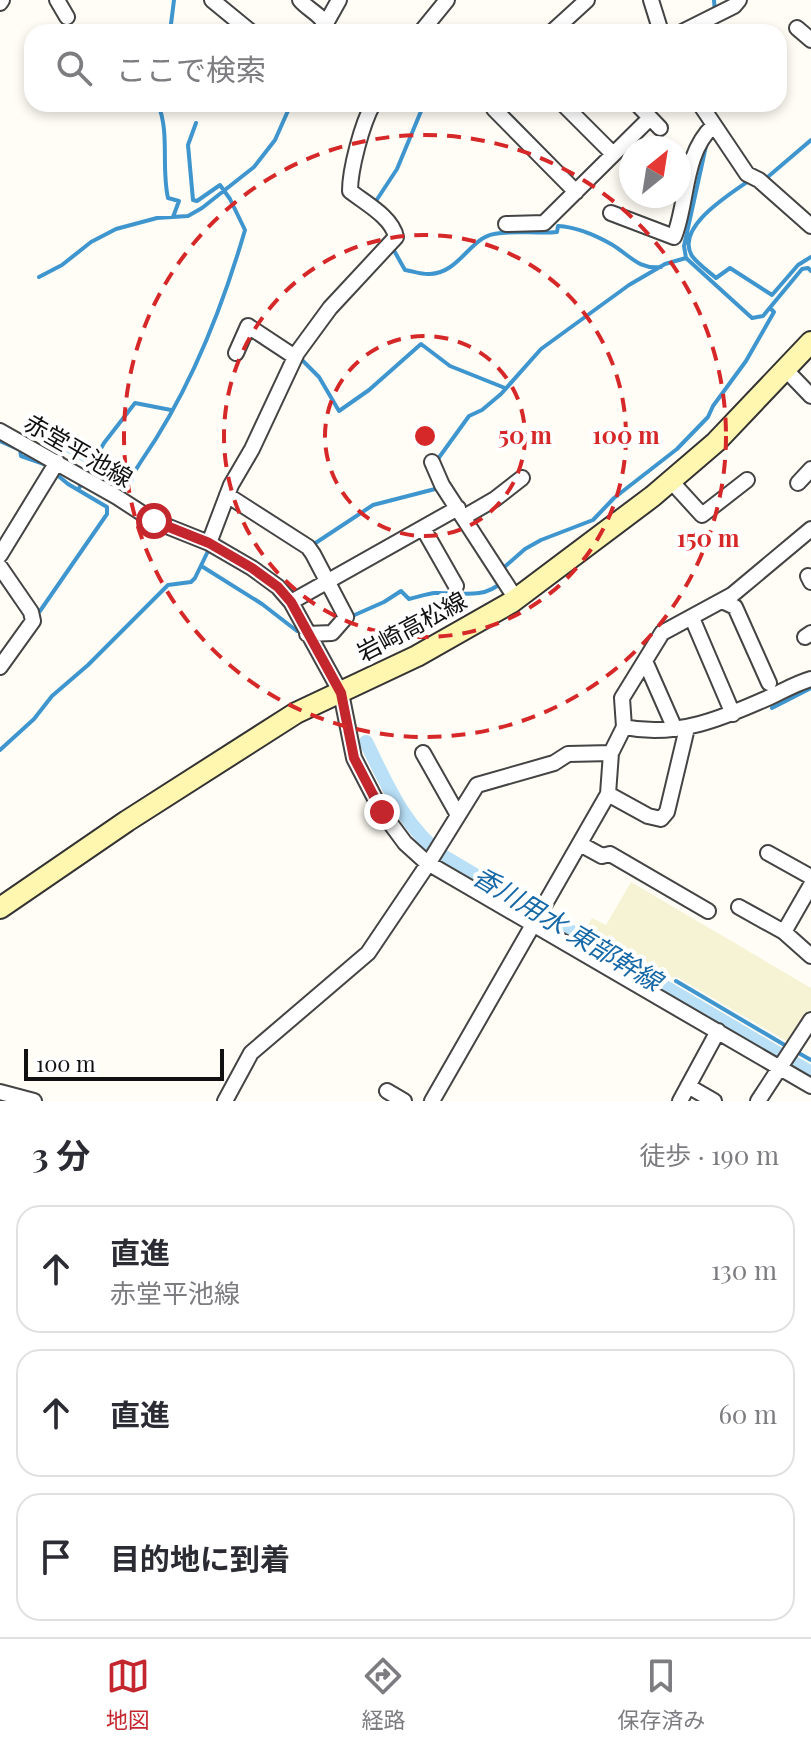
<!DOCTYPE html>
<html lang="ja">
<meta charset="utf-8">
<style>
:root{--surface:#fff;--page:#f7f7f7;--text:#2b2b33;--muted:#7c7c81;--line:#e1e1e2;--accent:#c4262e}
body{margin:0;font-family:"Playfair Display","Noto Sans JP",serif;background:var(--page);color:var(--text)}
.compass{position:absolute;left:619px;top:136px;width:72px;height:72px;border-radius:50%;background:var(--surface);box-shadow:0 4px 12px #0003;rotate:30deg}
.scale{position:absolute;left:24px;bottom:20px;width:200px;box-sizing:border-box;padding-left:8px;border:4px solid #111;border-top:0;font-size:22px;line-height:28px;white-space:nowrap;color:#111;-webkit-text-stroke:6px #fff;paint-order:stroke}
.stop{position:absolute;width:24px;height:24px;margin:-18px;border:6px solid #c4262e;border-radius:50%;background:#fff}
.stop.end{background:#c4262e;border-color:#fff;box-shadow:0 2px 8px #0008}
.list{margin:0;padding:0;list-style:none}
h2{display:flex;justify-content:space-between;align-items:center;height:104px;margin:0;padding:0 32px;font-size:34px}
h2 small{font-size:26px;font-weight:400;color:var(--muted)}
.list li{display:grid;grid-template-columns:52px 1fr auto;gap:24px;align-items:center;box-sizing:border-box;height:128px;margin:0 16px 16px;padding:0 16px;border:2px solid var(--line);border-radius:24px}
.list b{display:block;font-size:30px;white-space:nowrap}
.list p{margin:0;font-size:26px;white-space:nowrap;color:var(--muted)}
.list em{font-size:26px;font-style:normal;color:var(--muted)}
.icon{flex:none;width:44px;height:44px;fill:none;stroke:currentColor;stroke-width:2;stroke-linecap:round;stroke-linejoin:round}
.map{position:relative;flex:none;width:811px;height:1101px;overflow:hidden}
.search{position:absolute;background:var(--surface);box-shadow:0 4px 12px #0003;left:24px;right:24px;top:24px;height:88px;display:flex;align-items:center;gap:20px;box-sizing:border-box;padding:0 28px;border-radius:24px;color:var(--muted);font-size:30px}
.sheet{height:536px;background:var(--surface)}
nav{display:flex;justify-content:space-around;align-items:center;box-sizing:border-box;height:112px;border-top:2px solid var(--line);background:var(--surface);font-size:22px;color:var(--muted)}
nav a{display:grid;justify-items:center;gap:4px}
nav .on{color:var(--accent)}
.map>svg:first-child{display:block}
.farmland{fill:#f6f3d4}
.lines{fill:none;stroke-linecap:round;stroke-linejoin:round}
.stream{stroke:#3f96cf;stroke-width:4}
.canal{stroke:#b9e0f7;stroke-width:14}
.minor-casing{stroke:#444;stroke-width:18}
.secondary-casing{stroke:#333;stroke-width:24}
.minor{stroke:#fff;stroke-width:14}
.secondary{stroke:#fff6b0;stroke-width:20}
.route{stroke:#c4262e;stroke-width:10}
.ring{fill:none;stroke:#d62828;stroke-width:4;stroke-dasharray:14 10}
.labels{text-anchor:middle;stroke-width:8;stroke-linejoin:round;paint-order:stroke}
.street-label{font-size:24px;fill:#111;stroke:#fff}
.water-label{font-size:26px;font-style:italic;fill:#1768a6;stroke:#fff}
.centre{fill:#d62828;stroke:#fff;stroke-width:4}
.ring-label{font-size:24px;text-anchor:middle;font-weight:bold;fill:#d62828;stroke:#fff;stroke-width:8;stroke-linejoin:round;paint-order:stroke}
</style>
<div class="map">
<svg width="811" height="1101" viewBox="0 0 811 1101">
<rect width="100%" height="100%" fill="#fffdf5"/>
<path class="farmland" d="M 631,882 L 811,988 L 811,1010 L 788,1042 L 677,977 L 668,977 L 586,928 L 592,918 L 606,925 Z"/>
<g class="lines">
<path class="stream" d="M 714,0 L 715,13
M 170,32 L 174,0
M 701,32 L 713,25 L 714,21
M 158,104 C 170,133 161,167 168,198 L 179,201 L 173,217
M 706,146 L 684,246 L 686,258 L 752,318 L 763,316 L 802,269 L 808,268 L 811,271
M 750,180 C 732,193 674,227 692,256 C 698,264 708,271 716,278 L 730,268 L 772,295 L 798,265 L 811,257
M 763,181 L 811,140
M 374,204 L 397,169 L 424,104
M 392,247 L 405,270 C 413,271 422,275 430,274 C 459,273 470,238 494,234 C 514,230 537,234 557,232 L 558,226 C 576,227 595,235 611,244 C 630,255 638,270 661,267
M 39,277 L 62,265 L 91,242 L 116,229 L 157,218 L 188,216 L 202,208 L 254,167 L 275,140 L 291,104
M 300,358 L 319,377 L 339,411 L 369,390 L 421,344 L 450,366 L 505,388
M 0,441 L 20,450 L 21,456 L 44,464 L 68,484 L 107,507 L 107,514 L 40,611 L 35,615
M 435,463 L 469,416 L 482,410 L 501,394 L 541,349 L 629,285 L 665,264 L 686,258
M 78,490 L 104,443 L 135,403 L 171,410
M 114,493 C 127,486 134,472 142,460 C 189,392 222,309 245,230 L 230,199 L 220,185 L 197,201 L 193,200 L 188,145 L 196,123
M 311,546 L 373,505 L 439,488
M 203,567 L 262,604 L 297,631 L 304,632
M 502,569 L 525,549 L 541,540 L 593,520 L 614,498 L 677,449 L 708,417 L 713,406 L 746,361 L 774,312 L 770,308
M 350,617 L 384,602 L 401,591 L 409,599 C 418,597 426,594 434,593 C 459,592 483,600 502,582
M 772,708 L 811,688
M 0,750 L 34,719 L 52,696 L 88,665 L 168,585 L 191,582 L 195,578 L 209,549
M 676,981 L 788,1047
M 795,1051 L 811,1060"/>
<path class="canal" d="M 45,432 L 127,479
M 366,742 C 388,786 403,825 443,856 L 811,1073"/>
<defs>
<path id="minor" d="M 57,0 L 67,17
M 212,0 L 251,32
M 300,0 C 307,9 322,15 325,25 L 339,0
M 651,0 L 661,32
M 0,3 L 2,0
M 797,28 L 811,40
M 421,32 L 447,0
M 552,32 L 587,0
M 682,32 L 734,6 L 739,0
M 493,104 L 494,109 L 576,192
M 563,104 L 613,154
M 637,104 L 660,128
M 700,104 L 747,174 L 759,180 L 811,226
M 611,213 L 674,237 C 688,202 683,154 713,126
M 506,224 L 544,223 L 650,118
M 236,353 L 248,326 L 295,357
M 786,370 L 811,396
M 0,431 L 117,497 L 154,521 L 209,543 L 252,568 L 278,587 L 291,602 L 341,693 L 354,758 L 382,812 L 405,843 L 426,862 L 811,1086
M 432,462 L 442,485 L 516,599
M 671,481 L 702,515 L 747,480
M 798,483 L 811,469
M 227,495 L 308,547 L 313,554 L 346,617 L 332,633 L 307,634
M 464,517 L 495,499 L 522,478
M 423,528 L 456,586
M 209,543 L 231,485 L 252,449 L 297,353 L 330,308 L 396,237 C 392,217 365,203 350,191 C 350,169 362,124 373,104
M 0,555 L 57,462
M 0,567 L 31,612 L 33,621 L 0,667
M 808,576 L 811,582
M 722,601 L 735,607 L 769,683
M 291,602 L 458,508
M 692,618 L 733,714
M 805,637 L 811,633
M 645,661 L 675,729
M 624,727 C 677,738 723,718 770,697 C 783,691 797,683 811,679
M 423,753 L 458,815
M 608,794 L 648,816 L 661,819 L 667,812 L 687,728
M 580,844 L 602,856 L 610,854 L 708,911
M 768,853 L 811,877
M 739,907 L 784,932 L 811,956
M 784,932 L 811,885
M 688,1086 L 714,1101
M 387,1091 L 404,1101
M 0,1092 L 34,1101
M 225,1101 L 251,1053 L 368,953 L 428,864 L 477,785 L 554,763 L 568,754 L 611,753
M 432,1101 L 608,794 L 611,753 L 624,727 L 622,698 L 662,633 L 732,595 L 811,529
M 680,1101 L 718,1031
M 758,1101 L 811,1020"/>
<path id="secondary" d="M 0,908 L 127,821 L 296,713 L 417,656 L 512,602 L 653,496 L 716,442 L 811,342"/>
</defs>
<use href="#minor" class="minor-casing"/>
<use href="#secondary" class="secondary-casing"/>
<use href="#minor" class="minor"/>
<use href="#secondary" class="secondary"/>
</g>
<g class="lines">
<path class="route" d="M 154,521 L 209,543 L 252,568 L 278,587 L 291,602 L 341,693 L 354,758 L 382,812"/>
</g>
<g class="ring">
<circle cx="425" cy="436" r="100"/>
<circle cx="425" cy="436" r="201"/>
<circle cx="425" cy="436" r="301"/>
</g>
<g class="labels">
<g class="street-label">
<text transform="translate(78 451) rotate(30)" y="8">赤堂平池線</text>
<text transform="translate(412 627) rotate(-28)" y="8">岩崎高松線</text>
</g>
<g class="water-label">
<text transform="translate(567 929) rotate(31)" y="9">香川用水 東部幹線</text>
</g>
</g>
<circle cx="425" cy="436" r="12" class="centre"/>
<g class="ring-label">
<text x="525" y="444">50 m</text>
<text x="626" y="444">100 m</text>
<text x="708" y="547">150 m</text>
</g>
</svg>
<svg class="compass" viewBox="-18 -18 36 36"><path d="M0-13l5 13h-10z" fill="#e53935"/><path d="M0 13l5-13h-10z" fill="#7c7c81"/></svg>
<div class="scale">100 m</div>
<div class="stop" style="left:154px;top:521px"></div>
<div class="stop end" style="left:382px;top:812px"></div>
<div class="search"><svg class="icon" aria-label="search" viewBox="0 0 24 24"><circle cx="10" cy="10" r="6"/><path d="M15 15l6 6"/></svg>ここで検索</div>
</div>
<section class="sheet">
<h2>3 分<small>徒歩 · 190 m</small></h2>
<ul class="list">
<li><svg class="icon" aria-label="ahead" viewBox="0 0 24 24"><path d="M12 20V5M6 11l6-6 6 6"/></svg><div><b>直進</b><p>赤堂平池線</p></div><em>130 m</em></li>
<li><svg class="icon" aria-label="ahead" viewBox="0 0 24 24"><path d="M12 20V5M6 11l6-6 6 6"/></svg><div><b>直進</b></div><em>60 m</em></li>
<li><svg class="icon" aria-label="arrive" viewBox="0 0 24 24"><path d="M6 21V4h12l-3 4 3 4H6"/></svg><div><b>目的地に到着</b></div></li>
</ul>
</section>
<nav>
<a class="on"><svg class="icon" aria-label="map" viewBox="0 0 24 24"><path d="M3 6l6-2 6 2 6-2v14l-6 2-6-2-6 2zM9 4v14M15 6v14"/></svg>地図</a>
<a><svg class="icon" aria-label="directions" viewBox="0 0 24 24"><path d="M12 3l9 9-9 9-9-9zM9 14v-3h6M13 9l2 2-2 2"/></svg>経路</a>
<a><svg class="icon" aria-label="saved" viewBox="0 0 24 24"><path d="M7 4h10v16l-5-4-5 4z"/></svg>保存済み</a>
</nav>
